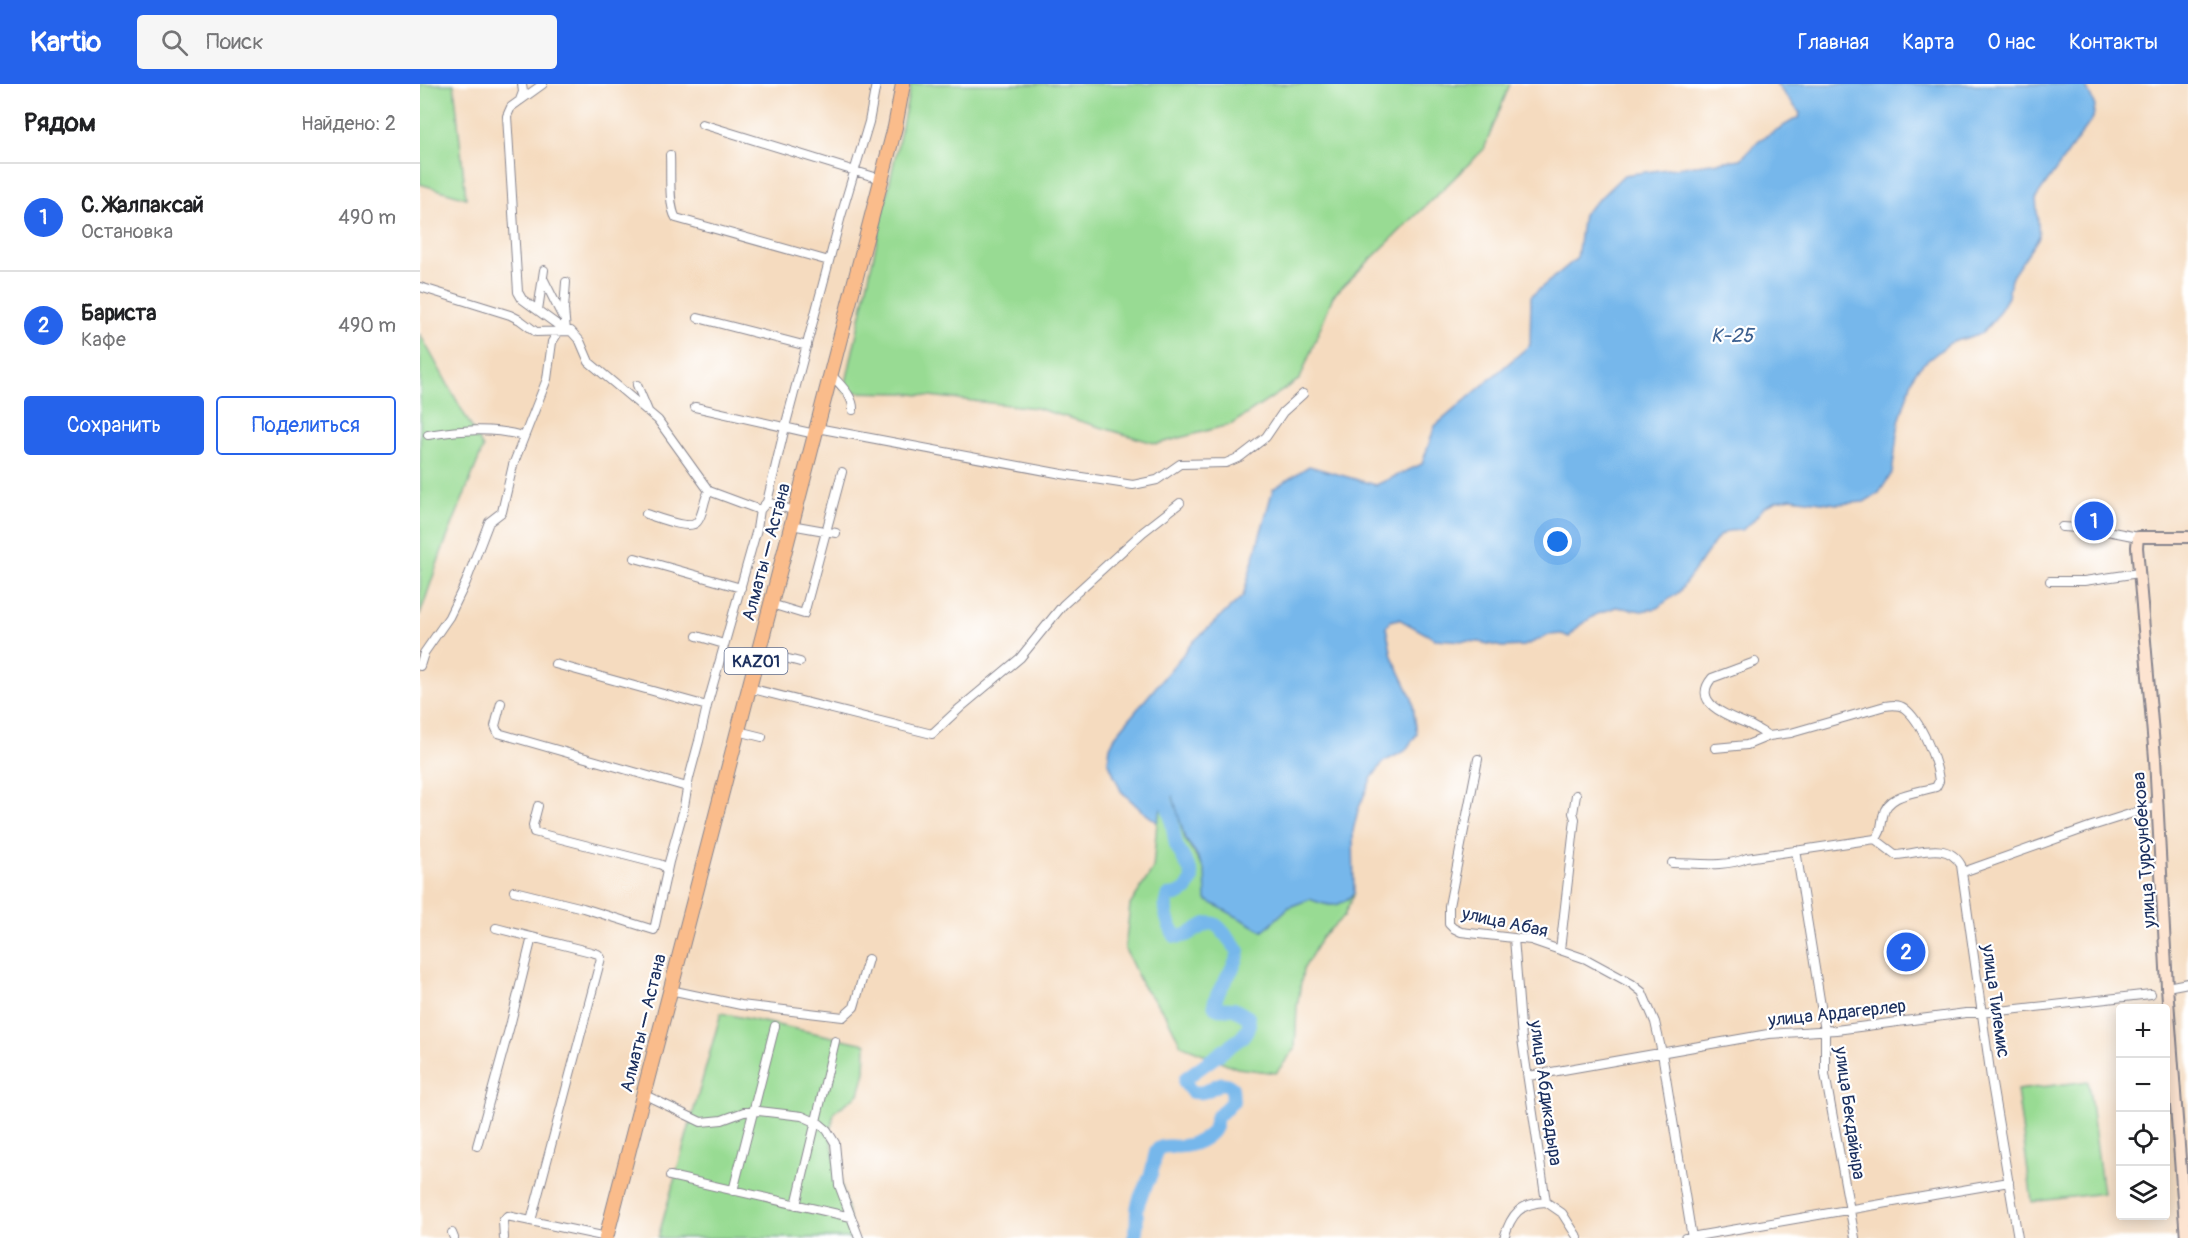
<!DOCTYPE html>
<html lang="ru">
<meta charset="utf-8">
<style>
:root{--surface:#fff;--page:#f6f6f6;--text:#202124;--muted:#757577;--line:#e0e0e0;--accent:#2563eb}
body{margin:0;font-family:Pangolin,sans-serif;background:var(--page);color:var(--text)}
.controls{position:absolute;right:18px;bottom:18px;display:grid;overflow:hidden;border-radius:6px;box-shadow:0 3px 15px #0003}
.controls button{width:54px;height:54px;display:grid;place-items:center;padding:0;border:0;border-bottom:2px solid var(--line);background:var(--surface);color:var(--text);font:30px sans-serif}
.you{position:absolute;left:1138px;top:458px;width:21px;height:21px;margin:-15px;border:4px solid #fff;border-radius:50%;background:#1a73e8;box-shadow:0 0 0 9px #1a73e833}
.badge{display:grid;place-items:center;width:39px;height:39px;border-radius:50%;background:var(--accent);color:#fff;font-size:20px;font-weight:700}
.pin{position:absolute;translate:-50% -50%;border:3px solid #fff;box-shadow:0 2px 6px #0006}
.list{margin:0;padding:0;list-style:none}
h2{display:flex;justify-content:space-between;align-items:center;height:78px;margin:0;padding:0 24px;font-size:26px}
h2 small{font-size:20px;font-weight:400;color:var(--muted)}
.list li{display:grid;grid-template-columns:39px 1fr auto;gap:18px;align-items:center;box-sizing:border-box;height:108px;padding:0 24px;border-top:2px solid var(--line)}
.list b{display:block;font-size:22px;white-space:nowrap}
.list p{margin:0;font-size:20px;white-space:nowrap;color:var(--muted)}
.list em{font-size:20px;font-style:normal;color:var(--muted)}
.actions{display:flex;gap:12px;padding:18px 24px}
.actions a{flex:1;padding:14px 0;border:2px solid var(--accent);border-radius:6px;text-align:center;font-size:21px;color:var(--accent)}
.actions .main{background:var(--accent);color:#fff}
.icon{flex:none;width:33px;height:33px;fill:none;stroke:currentColor;stroke-width:2;stroke-linecap:round;stroke-linejoin:round}
.map{position:relative;flex:none;width:1768px;height:1154px;overflow:hidden}
header{display:flex;align-items:center;gap:36px;box-sizing:border-box;height:84px;padding:0 30px;background:var(--accent);color:#fff}
header strong{font-size:28px}
nav{display:flex;gap:33px;margin-inline-start:auto;font-size:21px}
.search{width:420px;height:54px;background:var(--page);display:flex;align-items:center;gap:15px;box-sizing:border-box;padding:0 21px;border-radius:6px;color:var(--muted);font-size:22px}
main{display:flex}
aside{flex:1;background:var(--surface)}
.map>svg:first-child{display:block}
.green{fill:#98db93;stroke:#5a8578;stroke-width:1.5}
.water{fill:#76b7eb;stroke:#4873a4;stroke-width:1.5}
.lines{fill:none;stroke-linecap:round;stroke-linejoin:round}
.river{stroke:#76b7eb;stroke-width:14}
.street-casing{stroke:#88858e;stroke-width:10}
.secondary-casing{stroke:#88858e;stroke-width:14}
.highway-casing{stroke:#88858e;stroke-width:16}
.street{stroke:#fff;stroke-width:8}
.secondary{stroke:#fde4d1;stroke-width:10}
.highway{stroke:#fabc8b;stroke-width:14}
.labels{text-anchor:middle;stroke-width:4.5;stroke-linejoin:round;paint-order:stroke}
.shield{fill:#fff;stroke:#5f6d8e;stroke-width:1.5}
.shield-label{font-size:16px;font-weight:bold;fill:#1b2f5e}
.street-label{font-size:18px;fill:#1b2f5e;stroke:#fff}
.water-label{font-size:20px;font-style:italic;fill:#3b5f8f;stroke:#fff}
</style>
<header>
<strong>Kartio</strong>
<div class="search"><svg class="icon" aria-label="search" viewBox="0 0 24 24"><circle cx="10" cy="10" r="6"/><path d="M15 15l6 6"/></svg>Поиск</div>
<nav><a>Главная</a><a>Карта</a><a>О нас</a><a>Контакты</a></nav>
</header>
<main>
<aside>
<h2>Рядом<small>Найдено: 2</small></h2>
<ul class="list">
<li><span class="badge">1</span><div><b>С. Жалпаксай</b><p>Остановка</p></div><em>490 m</em></li>
<li><span class="badge">2</span><div><b>Бариста</b><p>Кафе</p></div><em>490 m</em></li>
</ul>
<div class="actions"><a class="main">Сохранить</a><a>Поделиться</a></div>
</aside>
<div class="map">
<svg width="1768" height="1154" viewBox="0 0 1768 1154">
<rect width="100%" height="100%" fill="#fff"/>
<filter id="ink" filterUnits="userSpaceOnUse"><feTurbulence type="fractalNoise" baseFrequency=".0167" numOctaves="2"/><feDisplacementMap in="SourceGraphic" scale="12" xChannelSelector="R" yChannelSelector="G"/><feConvolveMatrix kernelMatrix="1 2 1 2 8 2 1 2 1" color-interpolation-filters="sRGB"/></filter>
<filter id="wash" filterUnits="userSpaceOnUse"><feTurbulence type="fractalNoise" baseFrequency=".008" numOctaves="4" result="noise"/><feDisplacementMap in="SourceGraphic" scale="24" xChannelSelector="R" yChannelSelector="G"/><feGaussianBlur stdDeviation="1.35" result="paint"/><feColorMatrix in="noise" values="0 0 0 0 0 0 0 0 0 0 0 0 0 0 0 0 0 1.4 0 .05"/><feComposite in="paint" operator="in"/></filter>
<g filter="url(#wash)">
<rect width="100%" height="100%" fill="#f5dbbf"/>
<path class="green" d="M 0,0 L 34,0 L 46,114 L 0,100 Z
M 491,0 L 1090,0 L 1064,65 L 913,212 L 880,295 L 812,340 L 737,360 L 616,324 L 483,309 L 424,308 Z
M 0,250 L 63,364 L 21,469 L 0,531 Z
M 749,697 L 765,755 L 785,787 L 814,830 L 843,847 L 869,823 L 890,815 C 909,823 919,825 934,809 L 924,832 L 902,853 L 883,886 L 877,923 L 875,965 L 856,989 L 817,984 L 761,961 L 746,931 L 722,901 L 705,865 L 710,821 L 733,785 L 737,738 Z
M 301,929 L 446,960 L 445,988 L 439,1010 L 414,1028 L 410,1052 L 434,1154 L 238,1154 Z
M 1668,997 L 1683,1109 L 1612,1118 L 1597,1006 Z"/>
<path class="water" d="M 1356,0 L 1665,0 L 1675,22 L 1673,34 L 1616,114 L 1619,153 L 1591,194 L 1588,213 L 1576,233 L 1562,249 L 1530,259 L 1503,280 L 1494,290 L 1479,338 L 1472,389 L 1459,409 L 1444,418 L 1417,420 L 1371,414 L 1357,417 L 1344,423 L 1332,438 L 1322,446 L 1308,447 L 1299,452 L 1259,508 L 1237,524 L 1222,527 L 1196,523 L 1177,530 L 1160,541 L 1149,553 L 1142,550 L 1129,551 L 1104,562 L 1082,563 L 1059,558 L 1015,555 L 979,535 L 970,537 L 966,543 L 972,572 L 992,614 L 997,650 L 985,667 L 963,678 L 951,695 L 938,726 L 933,747 L 934,809 C 919,825 909,823 890,815 L 869,823 L 843,847 L 786,816 L 785,787 L 775,768 L 765,755 L 749,699 L 737,738 L 721,726 L 701,707 L 688,677 L 690,663 L 696,651 L 774,557 L 823,512 L 853,405 L 889,382 L 956,401 L 1002,380 L 1015,342 L 1110,261 L 1111,212 L 1157,174 L 1163,130 L 1204,91 L 1321,75 L 1339,56 L 1379,33 L 1380,29 Z"/>
<g class="lines">
<path class="river" d="M 714,1154 C 719,1142 715,1133 718,1121 C 720,1111 725,1104 729,1095 C 733,1087 734,1076 736,1067 C 743,1059 753,1064 763,1062 C 777,1060 798,1051 796,1034 L 813,1017 L 812,1004 C 800,993 795,1005 783,1008 C 782,1009 773,1008 772,1008 L 765,999 L 766,994 L 821,954 C 827,947 831,943 828,933 L 814,925 L 796,924 L 794,920 C 798,901 816,887 819,867 C 812,861 803,845 796,841 C 784,833 771,856 755,852 C 748,840 742,826 748,812 L 757,811 L 766,806 L 772,796 L 771,788 L 756,761 L 751,733 L 745,714 L 753,681"/>
</g>
</g>
<g filter="url(#ink)">
<g class="lines">
<defs>
<path id="street" d="M 123,0 L 91,23 L 87,32 L 98,208 L 102,215 L 146,247
M 100,16 L 103,8 L 102,0
M 282,40 L 461,95
M 250,71 C 251,87 248,122 256,134 L 409,177
M 124,196 L 142,232
M 0,203 L 90,231 L 100,236 L 116,248 L 151,247 L 160,257 L 169,278 L 238,336 L 289,407 L 340,426
M 118,226 L 124,186
M 278,234 L 387,262
M 146,247 L 144,225 L 146,198
M 411,290 C 419,300 434,312 433,326
M 217,301 L 228,327
M 275,323 L 395,350
M 397,344 L 642,390 L 713,401 L 737,396 L 760,380 L 806,379 L 820,373 L 846,353 L 863,328 L 883,310
M 8,351 C 40,346 72,343 103,352
M 347,418 L 375,427
M 226,430 C 236,433 270,447 277,438 C 284,430 283,416 289,407
M 371,441 L 416,449
M 1642,443 L 1677,445 L 1718,453
M 215,474 L 321,504
M 1630,497 L 1664,497 L 1719,489
M 351,520 L 384,530 L 422,388
M 277,552 L 304,560
M 338,567 L 380,578
M 1335,578 L 1292,594 C 1270,620 1311,633 1328,640 C 1336,644 1342,648 1349,652
M 135,580 L 287,622
M 0,582 L 4,569 L 29,533 L 46,498 L 69,438 L 82,428 L 93,381 L 127,295 L 132,258 L 139,247
M 329,604 L 512,650 L 540,624 L 600,574 L 643,521 L 723,448 L 760,419
M 81,619 L 75,642 L 78,649 L 267,703
M 318,647 L 342,653
M 1058,675 L 1029,822 L 1029,840 L 1033,844 L 1041,848 L 1111,856 L 1166,875 L 1212,900 L 1222,908 L 1235,938 L 1242,969 L 1272,1154
M 118,722 L 113,741 L 114,748 L 239,780 L 244,782 L 247,788
M 1455,755 L 1476,771 C 1499,770 1527,756 1541,781 L 1571,994 L 1598,1154
M 1376,766 L 1405,947 L 1405,990 L 1435,1154
M 1252,779 C 1276,779 1304,784 1327,774 L 1455,755 C 1462,749 1461,741 1463,732 C 1467,709 1497,709 1516,703 L 1519,697 C 1517,677 1501,636 1484,624 C 1479,620 1472,621 1465,622 L 1371,649 L 1349,652 L 1327,661 L 1295,664
M 1543,788 L 1672,742 L 1738,721
M 94,807 L 163,824 L 234,846 L 249,778 L 263,728 L 269,694 L 279,657 L 287,622 L 337,445 L 340,426 L 347,418 L 365,343 L 421,132 L 449,38 L 456,0
M 76,844 L 171,868 L 178,870 L 181,874 L 111,1137
M 1094,854 L 1102,955 L 1126,1118 L 1142,1129 L 1158,1154
M 1140,866 L 1155,735 L 1153,729 L 1156,711
M 1747,903 L 1768,899
M 250,906 L 321,921 L 423,933 L 434,923 L 448,875
M 1109,992 L 1348,950 L 1416,946 L 1546,929 L 1571,928 L 1731,910
M 223,1010 L 281,1038 L 302,1036 L 324,1028 L 339,1027 L 382,1032 L 400,1040 L 407,1046 L 415,1059 L 419,1101 L 439,1154
M 57,1062 L 91,938 L 112,853
M 250,1092 L 431,1133
M 313,1107 L 355,942
M 376,1121 L 415,957
M 32,1149 L 34,1154
M 84,1154 L 83,1137 L 87,1132 L 187,1153
M 1084,1154 C 1091,1130 1100,1119 1126,1118
M 1265,1154 L 1589,1098"/>
<path id="secondary" d="M 1766,1154 L 1747,903 L 1735,674 L 1717,463 L 1718,453 L 1768,453"/>
<path id="highway" d="M 186,1154 L 475,43 L 483,0"/>
</defs>
<use href="#street" class="street-casing"/>
<use href="#secondary" class="secondary-casing"/>
<use href="#highway" class="highway-casing"/>
<use href="#street" class="street"/>
<use href="#secondary" class="secondary"/>
<use href="#highway" class="highway"/>
</g>
</g>
<g class="labels">
<rect class="shield" x="304.5" y="564" width="63" height="26" rx="4.5"/>
<g class="shield-label">
<text x="336" y="583">KАZ01</text>
</g>
<g class="street-label">
<text transform="translate(346 468) rotate(-75)" y="6">Алматы — Астана</text>
<text transform="translate(1724 766) rotate(-94)" y="6">улица Турсунбекова</text>
<text transform="translate(1085 838) rotate(12)" y="6">улица Абая</text>
<text transform="translate(1576 917) rotate(82)" y="6">улица Тилемис</text>
<text transform="translate(1417 929) rotate(-6)" y="6">улица Ардагерлер</text>
<text transform="translate(223 939) rotate(-76)" y="6">Алматы — Астана</text>
<text transform="translate(1126 1009) rotate(82)" y="6">улица Абдикадыра</text>
<text transform="translate(1430 1029) rotate(82)" y="6">улица Бекдайыра</text>
</g>
<g class="water-label">
<text x="1312" y="258">К-25</text>
</g>
</g>
</svg>
<div class="controls">
<button>+</button>
<button>−</button>
<button><svg class="icon" aria-label="locate" viewBox="0 0 24 24"><circle cx="12" cy="12" r="6"/><path d="M12 2v4M12 18v4M2 12h4M18 12h4"/></svg></button>
<button><svg class="icon" aria-label="layers" viewBox="0 0 24 24"><path d="M12 4l9 5-9 5-9-5zM3 14l9 5 9-5"/></svg></button>
</div>
<div class="you"></div>
<div class="pin badge" style="left:1674px;top:437px">1</div>
<div class="pin badge" style="left:1486px;top:868px">2</div>
</div>
</main>
